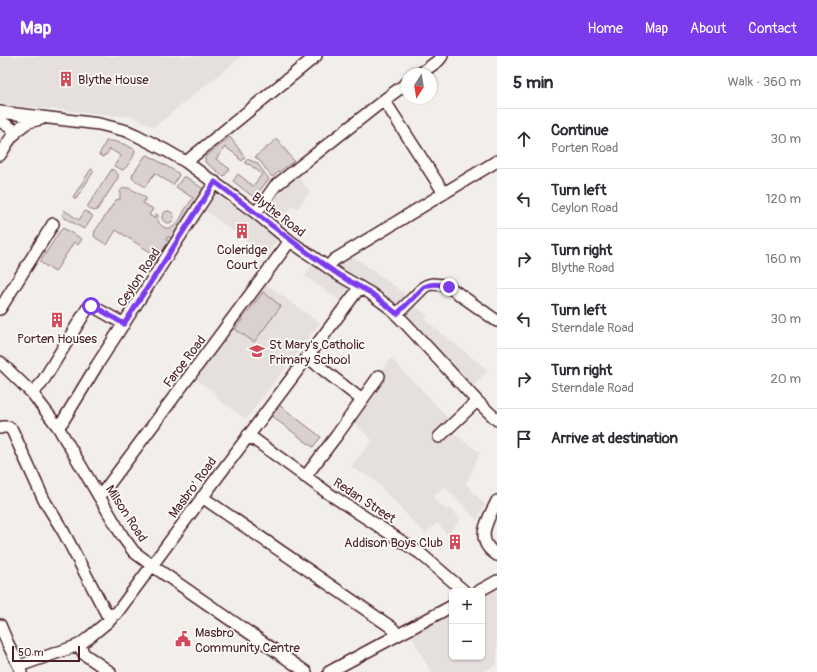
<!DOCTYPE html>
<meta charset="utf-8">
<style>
:root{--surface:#fff;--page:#f2f2f3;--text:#2b2b33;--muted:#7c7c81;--line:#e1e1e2;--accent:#7c3aed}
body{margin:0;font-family:Pangolin,sans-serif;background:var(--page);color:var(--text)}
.controls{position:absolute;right:12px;bottom:12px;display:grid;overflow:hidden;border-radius:6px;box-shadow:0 1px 3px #0004}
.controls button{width:36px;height:36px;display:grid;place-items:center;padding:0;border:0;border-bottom:1px solid var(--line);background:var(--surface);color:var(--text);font:20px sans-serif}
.compass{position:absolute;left:401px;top:12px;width:36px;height:36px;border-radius:50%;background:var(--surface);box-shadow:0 1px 3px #0004;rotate:192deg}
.scale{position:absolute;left:12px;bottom:10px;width:68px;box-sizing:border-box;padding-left:4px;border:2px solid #4a1f2b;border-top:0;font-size:11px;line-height:14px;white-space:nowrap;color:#4a1f2b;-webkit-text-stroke:3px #fdfcf7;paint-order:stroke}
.stop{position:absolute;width:12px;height:12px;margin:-9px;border:3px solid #7c3aed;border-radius:50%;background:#fff}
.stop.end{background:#7c3aed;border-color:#fff;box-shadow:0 1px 4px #0008}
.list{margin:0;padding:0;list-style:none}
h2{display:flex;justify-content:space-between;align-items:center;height:52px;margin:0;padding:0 16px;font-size:17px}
h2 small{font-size:13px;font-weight:400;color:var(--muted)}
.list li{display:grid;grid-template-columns:26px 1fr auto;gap:12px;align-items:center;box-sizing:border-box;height:60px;padding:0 16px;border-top:1px solid var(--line)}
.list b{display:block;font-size:15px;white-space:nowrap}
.list p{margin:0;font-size:13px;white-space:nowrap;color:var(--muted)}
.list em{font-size:13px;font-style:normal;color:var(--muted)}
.icon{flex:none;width:22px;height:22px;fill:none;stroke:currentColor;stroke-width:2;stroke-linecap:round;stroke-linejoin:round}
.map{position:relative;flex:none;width:497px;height:616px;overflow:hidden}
header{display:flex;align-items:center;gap:24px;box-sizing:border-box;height:56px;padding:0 20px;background:var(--accent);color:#fff}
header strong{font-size:19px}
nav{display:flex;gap:22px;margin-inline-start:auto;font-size:14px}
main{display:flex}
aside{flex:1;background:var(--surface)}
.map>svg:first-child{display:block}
.built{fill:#e5dfdd}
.green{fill:#d9d0cf;stroke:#92787d}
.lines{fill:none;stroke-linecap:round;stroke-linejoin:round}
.street-casing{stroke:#4a1f2b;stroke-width:14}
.street{stroke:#fdfcf7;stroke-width:11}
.route{stroke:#7c3aed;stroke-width:5}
.labels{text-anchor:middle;stroke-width:3.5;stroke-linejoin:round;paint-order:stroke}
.poi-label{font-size:13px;fill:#4a1f2b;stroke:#fdfcf7;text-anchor:start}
.street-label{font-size:13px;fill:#4a1f2b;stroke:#fdfcf7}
</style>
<header>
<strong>Map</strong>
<nav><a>Home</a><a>Map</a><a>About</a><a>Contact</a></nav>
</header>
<main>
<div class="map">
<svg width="497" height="616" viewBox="0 0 497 616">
<rect width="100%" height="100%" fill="#f2efeb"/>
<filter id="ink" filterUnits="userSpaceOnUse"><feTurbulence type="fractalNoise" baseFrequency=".025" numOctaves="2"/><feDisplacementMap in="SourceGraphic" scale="8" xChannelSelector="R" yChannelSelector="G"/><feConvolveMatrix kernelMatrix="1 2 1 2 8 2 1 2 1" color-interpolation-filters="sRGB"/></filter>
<g filter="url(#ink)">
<path class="built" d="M 0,0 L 242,0 L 154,71 L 134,61 L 0,48 Z
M 298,121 L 310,136 L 297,153 L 292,150 L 283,162 L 270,153 L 276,141 L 281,135 Z
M 213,139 L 217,139 L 277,182 L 277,184 L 266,199 L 203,153 Z
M 354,201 L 407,239 L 398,248 L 395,248 L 382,236 L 339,210 Z
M 313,208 L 347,231 L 347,234 L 339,244 L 305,220 Z
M 266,228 L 320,267 L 246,363 L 216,342 L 218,339 L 195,323 Z
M 415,249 L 428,260 L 425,264 L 488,314 L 473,331 L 406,258 Z
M 391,302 L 416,329 L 417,328 L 457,372 L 453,377 L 480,397 L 466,428 L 485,449 L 477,464 L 444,430 L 433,441 L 446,454 L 449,452 L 461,463 L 448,479 L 437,467 L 425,478 L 374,424 L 351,411 L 372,384 L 353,366 L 384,322 L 386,322 L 382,314 Z
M 497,533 L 497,608 L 482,616 L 431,616 L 411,579 L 452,557 L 452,601 L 482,601 L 482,541 Z"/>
<path class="green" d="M 230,81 L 245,101 L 242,105 L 238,102 L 239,101 L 225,91 L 216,103 L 230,113 L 224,120 L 206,107 L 205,105 L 205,101 Z
M 277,83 L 294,105 L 272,121 L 259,104 L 255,101 Z
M 106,85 C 115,84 128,89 135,94 C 135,100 128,110 123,114 L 114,110 L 121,100 L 110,93 L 106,99 L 104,99 L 103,101 L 99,99 Z
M 148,99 L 178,117 L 179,119 L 173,129 L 155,117 L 145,131 L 133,123 L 132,121 L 133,118 L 145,100 Z
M 247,103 L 257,107 L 269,123 L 256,139 L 254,140 L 252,140 L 233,125 L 238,118 L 253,130 L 262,118 L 249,108 L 248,109 L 245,107 Z
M 91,113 L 94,115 L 76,143 L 73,141 Z
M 112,113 L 118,118 L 118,122 L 97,154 L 94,155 L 87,151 Z
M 183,121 L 186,121 L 202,132 L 203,134 L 202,137 L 173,182 L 167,181 L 167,184 L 170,187 L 150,218 L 145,214 L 155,199 L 116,174 L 107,189 L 96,182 L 94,180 L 95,175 L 116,144 L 120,143 C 118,121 138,137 146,142 L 143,147 L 153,153 L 149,159 L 154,162 L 156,158 L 158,159 C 157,163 158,167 162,170 C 173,178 181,163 184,155 C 187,151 190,146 193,142 L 176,131 Z
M 64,154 L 79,164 L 85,155 L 92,159 L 92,162 L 86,171 L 85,173 L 82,172 L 63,161 L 63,158 Z
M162 161a6 6 0 1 1 12 0a6 6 0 1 1-12 0Z
M 63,172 L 82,183 L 78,189 L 74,186 L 55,216 L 40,206 L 60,175 Z
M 263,236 L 281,250 L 254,286 L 235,273 Z
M 278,348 L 321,381 L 313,391 L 270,359 Z"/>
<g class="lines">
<defs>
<path id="street" d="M 420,18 L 439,4 L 442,0
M 384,44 L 444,137
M 0,56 L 99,68 L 127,75 L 136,79 L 167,95 L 186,106 L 256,157 L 290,185 L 339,219 L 370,237 L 389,251 L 406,268 L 477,345 L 497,364
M 0,65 L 11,72 L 15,78
M 0,99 C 7,88 14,75 25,68 C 30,65 36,64 41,63
M 186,106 L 316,0
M 256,157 L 275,130 L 384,44 L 407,27
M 328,211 L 334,204 L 497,105
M 0,253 L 53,168
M 397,258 L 424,231 L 428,229 L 432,228 L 444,229 L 449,231 L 497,265
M 307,301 L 362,344
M 0,306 L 32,337 L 58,371 L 123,481 L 134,496 L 157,513 L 306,616
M 32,337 L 41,328 L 87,253 C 89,251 91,250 94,251 L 124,268
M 58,371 L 63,365 L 97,309 L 215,126
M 0,372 L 3,371 L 8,371 L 12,374 L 44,444 L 63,475 L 106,557 L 111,563
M 248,379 L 328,437 L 421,498 L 464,535
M 439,381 L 477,345
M 305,421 L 337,379 L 379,320
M 98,439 L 104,435 L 290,185
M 202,441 L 391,571 L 394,574 L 397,579
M 497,445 C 488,464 473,484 497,499
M 479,535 L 497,525
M 0,569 L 8,588 L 19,610 L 21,616
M 79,589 L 84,598 L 110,616
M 19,610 L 79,589 L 87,583 L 111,563 L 113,558 L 116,558 L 219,419 L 360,231
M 329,616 L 452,550"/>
</defs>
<use href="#street" class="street-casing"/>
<use href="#street" class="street"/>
</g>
</g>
<g class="lines" filter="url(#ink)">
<path class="route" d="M 91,250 L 94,250 L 124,268 L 215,126 C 257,157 296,190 339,219 C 349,225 360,231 371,237 C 380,244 389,251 397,258 L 424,231 C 432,227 441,228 449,231"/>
</g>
<defs>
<symbol id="building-bare" viewBox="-9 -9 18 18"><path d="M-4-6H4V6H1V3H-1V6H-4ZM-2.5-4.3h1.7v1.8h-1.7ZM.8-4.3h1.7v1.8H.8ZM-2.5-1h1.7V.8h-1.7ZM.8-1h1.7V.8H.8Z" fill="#d1495b" stroke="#fdfcf7" stroke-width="2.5" paint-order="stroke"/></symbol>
<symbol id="school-bare" viewBox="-9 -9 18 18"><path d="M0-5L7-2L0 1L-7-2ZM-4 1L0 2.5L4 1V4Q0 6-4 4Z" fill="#d1495b" stroke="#fdfcf7" stroke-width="2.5" paint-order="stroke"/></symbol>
<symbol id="civic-bare" viewBox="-9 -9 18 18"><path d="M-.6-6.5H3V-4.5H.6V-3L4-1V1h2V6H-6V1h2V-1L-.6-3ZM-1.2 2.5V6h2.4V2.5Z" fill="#d1495b" stroke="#fdfcf7" stroke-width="2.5" paint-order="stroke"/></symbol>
</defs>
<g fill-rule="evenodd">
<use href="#building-bare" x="55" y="12" width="22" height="22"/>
<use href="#building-bare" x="231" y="164" width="22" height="22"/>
<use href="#building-bare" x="46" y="253" width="22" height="22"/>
<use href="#school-bare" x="246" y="284" width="22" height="22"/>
<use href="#building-bare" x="444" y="475" width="22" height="22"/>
<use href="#civic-bare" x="172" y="572" width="22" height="22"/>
</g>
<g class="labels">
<g class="poi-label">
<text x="78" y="28">Blythe House</text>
<text x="242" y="198" text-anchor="middle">Coleridge<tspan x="242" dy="15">Court</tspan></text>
<text x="57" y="287" text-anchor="middle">Porten Houses</text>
<text x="269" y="293">St Mary's Catholic<tspan x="269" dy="15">Primary School</tspan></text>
<text x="443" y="491" text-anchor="end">Addison Boys Club</text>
<text x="195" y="581">Masbro<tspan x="195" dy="15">Community Centre</tspan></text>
</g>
<g class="street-label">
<text transform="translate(279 158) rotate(38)" y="5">Blythe Road</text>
<text transform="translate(138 221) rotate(-57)" y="5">Ceylon Road</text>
<text transform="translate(184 305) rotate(-53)" y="5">Faroe Road</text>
<text transform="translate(192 431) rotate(-54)" y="5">Masbro' Road</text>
<text transform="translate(365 444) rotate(33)" y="5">Redan Street</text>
<text transform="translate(127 457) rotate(57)" y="5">Milson Road</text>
</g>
</g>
</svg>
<div class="controls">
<button>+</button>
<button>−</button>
</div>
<svg class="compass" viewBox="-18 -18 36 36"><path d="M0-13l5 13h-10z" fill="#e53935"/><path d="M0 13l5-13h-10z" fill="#7c7c81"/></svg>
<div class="scale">50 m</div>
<div class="stop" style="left:91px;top:250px"></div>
<div class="stop end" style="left:449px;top:231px"></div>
</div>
<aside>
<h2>5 min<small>Walk · 360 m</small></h2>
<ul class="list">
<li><svg class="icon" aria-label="ahead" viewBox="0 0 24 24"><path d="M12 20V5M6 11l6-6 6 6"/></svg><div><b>Continue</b><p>Porten Road</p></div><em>30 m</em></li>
<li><svg class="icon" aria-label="left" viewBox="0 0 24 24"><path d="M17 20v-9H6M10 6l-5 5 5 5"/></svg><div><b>Turn left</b><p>Ceylon Road</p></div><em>120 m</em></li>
<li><svg class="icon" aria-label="right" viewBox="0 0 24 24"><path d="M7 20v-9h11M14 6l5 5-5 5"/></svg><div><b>Turn right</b><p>Blythe Road</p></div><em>160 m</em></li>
<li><svg class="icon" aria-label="left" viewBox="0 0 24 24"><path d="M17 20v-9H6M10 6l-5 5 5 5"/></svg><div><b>Turn left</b><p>Sterndale Road</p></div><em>30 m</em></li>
<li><svg class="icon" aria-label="right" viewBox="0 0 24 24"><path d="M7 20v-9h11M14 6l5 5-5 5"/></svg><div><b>Turn right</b><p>Sterndale Road</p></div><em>20 m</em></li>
<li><svg class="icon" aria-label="arrive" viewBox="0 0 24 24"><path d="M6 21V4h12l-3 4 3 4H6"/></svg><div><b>Arrive at destination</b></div></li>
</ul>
</aside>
</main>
